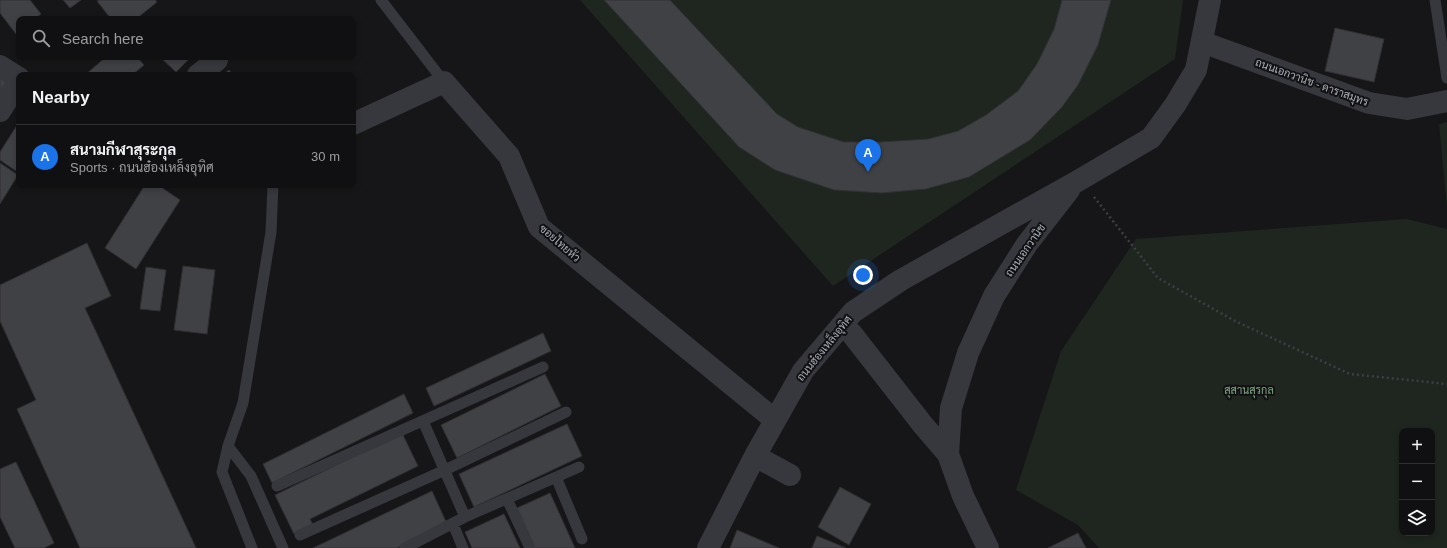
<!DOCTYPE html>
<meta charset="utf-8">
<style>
:root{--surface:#101012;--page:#19191b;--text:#f1f3f6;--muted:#9c9d9f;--line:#303032;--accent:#1a73e8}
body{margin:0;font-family:Arial,Sarabun,sans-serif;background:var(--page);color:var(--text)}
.controls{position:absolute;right:12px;bottom:12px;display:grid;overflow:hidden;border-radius:8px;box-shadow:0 2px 6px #0003}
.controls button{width:36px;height:36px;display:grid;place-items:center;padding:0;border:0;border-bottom:1px solid var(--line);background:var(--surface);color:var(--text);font:20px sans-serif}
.you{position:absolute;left:863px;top:275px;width:14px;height:14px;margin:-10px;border:3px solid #fff;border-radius:50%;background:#1a73e8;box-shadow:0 0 0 6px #1a73e833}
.badge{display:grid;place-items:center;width:26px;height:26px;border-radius:50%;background:var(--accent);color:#fff;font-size:13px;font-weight:700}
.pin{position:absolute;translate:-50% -33px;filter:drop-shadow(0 1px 2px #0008)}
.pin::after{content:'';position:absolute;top:21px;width:14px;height:12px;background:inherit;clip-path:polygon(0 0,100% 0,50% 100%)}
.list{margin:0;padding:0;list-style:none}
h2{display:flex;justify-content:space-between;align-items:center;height:52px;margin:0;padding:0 16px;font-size:17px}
h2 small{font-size:13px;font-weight:400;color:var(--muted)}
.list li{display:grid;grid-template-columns:26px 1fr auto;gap:12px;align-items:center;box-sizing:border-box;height:64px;padding:0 16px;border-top:1px solid var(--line)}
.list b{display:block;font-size:15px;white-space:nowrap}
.list p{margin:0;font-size:13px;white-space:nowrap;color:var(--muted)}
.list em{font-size:13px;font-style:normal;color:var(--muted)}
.icon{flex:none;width:22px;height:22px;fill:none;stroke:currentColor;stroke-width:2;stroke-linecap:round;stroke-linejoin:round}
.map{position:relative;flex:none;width:1447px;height:548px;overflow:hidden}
.search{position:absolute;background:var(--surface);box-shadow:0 2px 6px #0003;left:16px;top:16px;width:340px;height:44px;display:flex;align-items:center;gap:10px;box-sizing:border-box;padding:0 14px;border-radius:8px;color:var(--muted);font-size:15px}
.panel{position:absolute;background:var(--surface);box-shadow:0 2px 6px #0003;left:16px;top:72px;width:340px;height:116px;border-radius:8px}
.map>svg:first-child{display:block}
.green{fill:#1e261f;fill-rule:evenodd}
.building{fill:#404145;stroke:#303034}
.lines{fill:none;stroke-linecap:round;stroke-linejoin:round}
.path{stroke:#3d3f44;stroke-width:2.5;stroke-dasharray:2 3;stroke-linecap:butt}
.lane{stroke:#37383d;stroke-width:11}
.street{stroke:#37383d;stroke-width:22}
.labels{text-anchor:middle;stroke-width:4;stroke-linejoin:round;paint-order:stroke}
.street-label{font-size:11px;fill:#a8adb8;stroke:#111113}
.park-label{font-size:11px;fill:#7fa381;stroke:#111113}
</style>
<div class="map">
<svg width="1447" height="548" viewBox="0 0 1447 548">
<rect width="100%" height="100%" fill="#161618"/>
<path class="green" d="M 580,0 L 1183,0 L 1175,59 L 833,286 Z
M 1447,122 L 1447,208 L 1439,124 Z
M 1407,219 L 1447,229 L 1447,548 L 1099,548 L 1078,525 L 1016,490 L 1061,351 L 1136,239 ZM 1402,431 L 1432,431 L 1432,533 L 1402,533 Z"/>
<path class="building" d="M 0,0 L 30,0 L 41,14 L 34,19 L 19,19 L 19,31 L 16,34 L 0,13 Z
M 63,0 L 81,0 L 70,8 Z
M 99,0 L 155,0 L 157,2 L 136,19 L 111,19 L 97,1 Z
M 604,0 L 670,0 L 777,114 L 798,127 L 844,142 L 880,142 L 928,139 L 958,131 L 986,115 L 1018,91 L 1037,64 L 1054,29 L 1062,0 L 1111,0 L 1098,45 L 1078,85 L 1062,107 L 1030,140 L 969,177 L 926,189 L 882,193 L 834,190 L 775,170 L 739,147 Z
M 1335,28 L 1384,39 L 1374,82 L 1325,71 Z
M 106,57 L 137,57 L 144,65 L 132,75 L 85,75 Z
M 160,57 L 191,57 L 176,72 Z
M 229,70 L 233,75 L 222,75 Z
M 0,75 L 8,80 L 0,93 Z
M 19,122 L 19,173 L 0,160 L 0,152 Z
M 0,163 L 18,175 L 0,204 Z
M 145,185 L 158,185 L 180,200 L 136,269 L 105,248 Z
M 87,243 L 111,296 L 85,308 L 196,548 L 80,548 L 17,409 L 36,400 L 0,321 L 0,285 Z
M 183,266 L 215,270 L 207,334 L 174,330 Z
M 146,267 L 166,270 L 160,311 L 140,309 Z
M 543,333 L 551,351 L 434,406 L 426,388 Z
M 545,374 L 561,406 L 457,458 L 441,425 Z
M 404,394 L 413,413 L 272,483 L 263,464 Z
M 567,424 L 582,456 L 474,507 L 459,474 Z
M 402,433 L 418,466 L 310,519 L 313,525 L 294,534 L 275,495 Z
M 16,462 L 54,543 L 44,548 L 15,548 L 0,517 L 0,469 Z
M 840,487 L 871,504 L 849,545 L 818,527 Z
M 432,491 L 447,524 L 397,548 L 313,548 Z
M 550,493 L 575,548 L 535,548 L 517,508 Z
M 504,514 L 520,548 L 472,548 L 465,532 Z
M 737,530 L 779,548 L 730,548 Z
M 1078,533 L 1086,548 L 1048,548 Z
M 817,536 L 846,548 L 812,548 Z"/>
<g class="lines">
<path class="path" d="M 1094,197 L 1158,278 L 1235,321 L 1350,374 L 1447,384"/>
<path class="lane" d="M 381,0 L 444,82
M 1435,0 L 1447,78
M 423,421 L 465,517
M 228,446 L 251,476 L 283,548
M 556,477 L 582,539
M 277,486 L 543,367
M 507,499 L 530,548
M 453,524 L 463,548
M 300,535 L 445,470 L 566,412
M 252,548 L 222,472 L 228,446 L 243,403 L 271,232 L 273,185
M 405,548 L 465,517 L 579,467"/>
<path class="street" d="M 1202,42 L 1369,103 L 1407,109 L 1447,101
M 0,66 L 19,78
M 198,75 L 217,60
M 0,111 L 19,81
M 353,124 L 444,82 L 509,156 L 539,227 L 775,420
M 852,334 L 923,425 L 948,454
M 755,456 L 790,475
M 708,548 L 755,456 L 803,371 L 853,312 L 901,280 L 1076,182 L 1151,138 L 1175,105 L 1196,70 L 1210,0
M 988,548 L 963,496 L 948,454 L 951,408 L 968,353 L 994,296 L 1027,244 L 1069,190"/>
</g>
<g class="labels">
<g class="street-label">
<text transform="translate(1312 82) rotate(20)" y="4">ถนนเอกวานิช - ดาราสมุทร</text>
<text transform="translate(560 243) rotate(41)" y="4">ซอยไทยหัว</text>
<text transform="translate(1025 250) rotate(-55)" y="4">ถนนเอกวานิช</text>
<text transform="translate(824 348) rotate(-51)" y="4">ถนนฮ๋องเหล็งอุทิศ</text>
</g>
<g class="park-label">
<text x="1249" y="394">สุสานสุรกุล</text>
</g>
</g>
</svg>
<div class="controls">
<button>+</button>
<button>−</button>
<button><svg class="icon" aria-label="layers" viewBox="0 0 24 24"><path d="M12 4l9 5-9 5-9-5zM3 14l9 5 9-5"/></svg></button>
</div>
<div class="you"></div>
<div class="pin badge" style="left:868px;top:172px">A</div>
<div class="search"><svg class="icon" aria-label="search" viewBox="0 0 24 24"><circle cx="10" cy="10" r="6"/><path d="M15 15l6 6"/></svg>Search here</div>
<section class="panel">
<h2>Nearby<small></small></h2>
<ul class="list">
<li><span class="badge">A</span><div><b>สนามกีฬาสุระกุล</b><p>Sports · ถนนฮ๋องเหล็งอุทิศ</p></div><em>30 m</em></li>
</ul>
</section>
</div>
